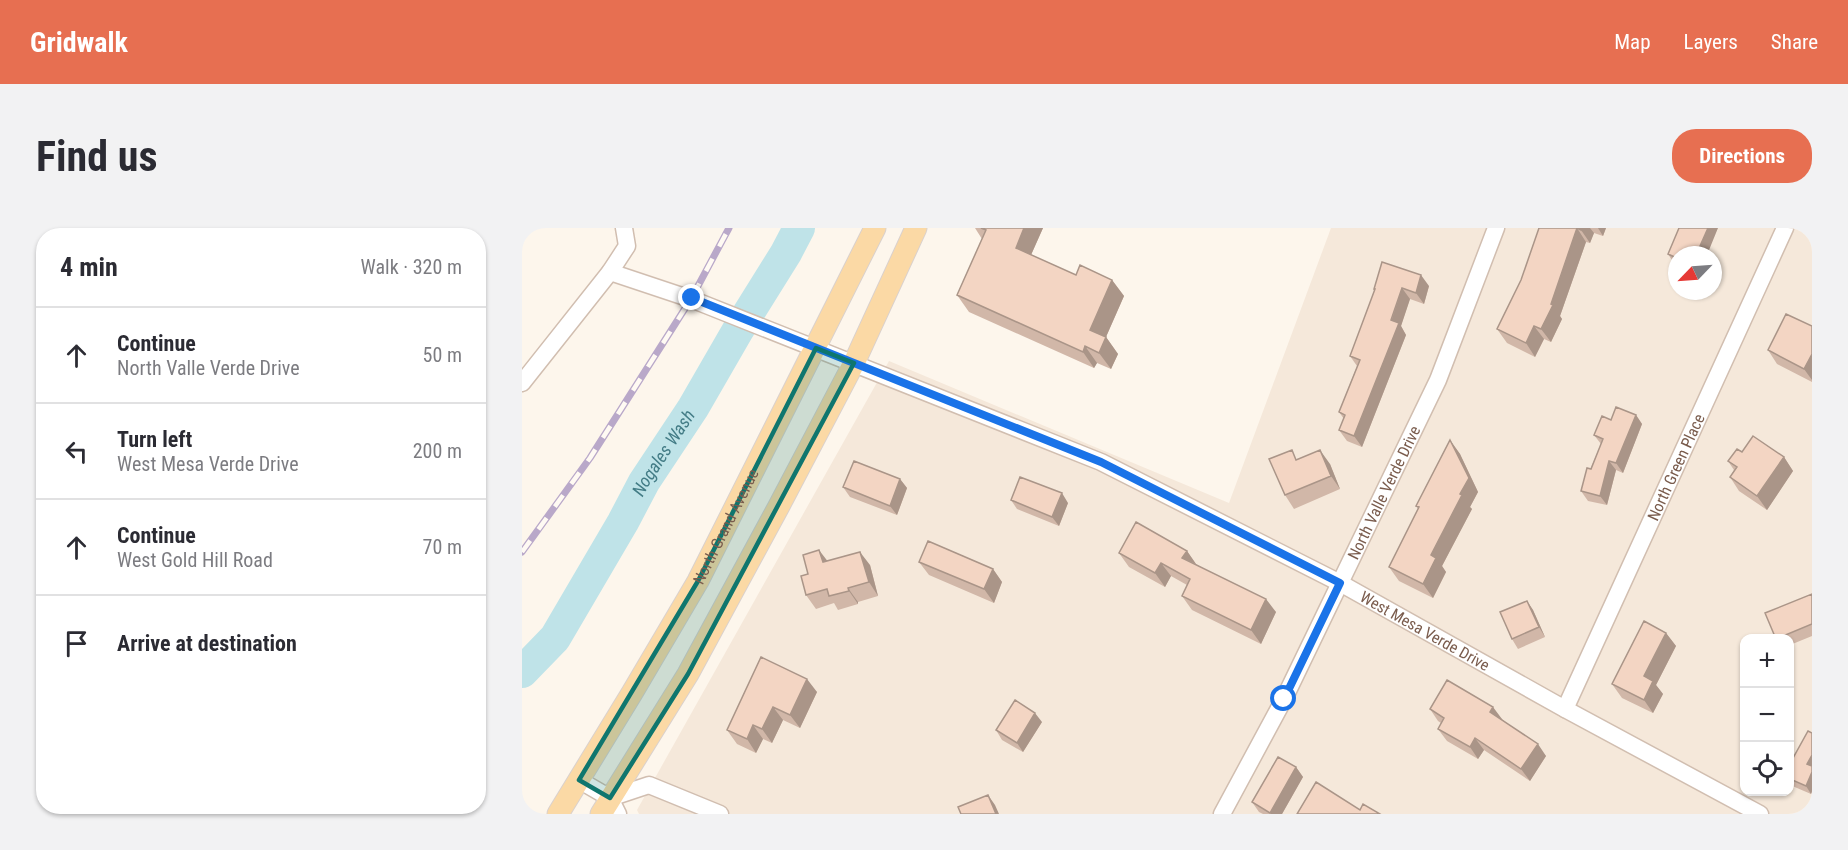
<!DOCTYPE html>
<meta charset="utf-8">
<style>
:root{--surface:#fff;--page:#f2f2f3;--text:#2b2b33;--muted:#7c7c81;--line:#e1e1e2;--accent:#e76f51}
body{margin:0;font-family:"Roboto Condensed",sans-serif;background:var(--page);color:var(--text)}
.controls{position:absolute;right:18px;bottom:18px;display:grid;overflow:hidden;border-radius:12px;box-shadow:0 2px 4px #0004}
.controls button{width:54px;height:54px;display:grid;place-items:center;padding:0;border:0;border-bottom:2px solid var(--line);background:var(--surface);color:var(--text);font:30px sans-serif}
.compass{position:absolute;left:1146px;top:18px;width:54px;height:54px;border-radius:50%;background:var(--surface);box-shadow:0 2px 4px #0004;rotate:245deg}
.stop{position:absolute;width:18px;height:18px;margin:-14px;border:4px solid #1a73e8;border-radius:50%;background:#fff}
.stop.end{background:#1a73e8;border-color:#fff;box-shadow:0 2px 6px #0008}
.list{margin:0;padding:0;list-style:none}
h2{display:flex;justify-content:space-between;align-items:center;height:78px;margin:0;padding:0 24px;font-size:26px}
h2 small{font-size:20px;font-weight:400;color:var(--muted)}
.list li{display:grid;grid-template-columns:39px 1fr auto;gap:18px;align-items:center;box-sizing:border-box;height:96px;padding:0 24px;border-top:2px solid var(--line)}
.list b{display:block;font-size:22px;white-space:nowrap}
.list p{margin:0;font-size:20px;white-space:nowrap;color:var(--muted)}
.list em{font-size:20px;font-style:normal;color:var(--muted)}
.icon{flex:none;width:33px;height:33px;fill:none;stroke:currentColor;stroke-width:2;stroke-linecap:round;stroke-linejoin:round}
.map{position:relative;flex:none;width:1290px;height:586px;overflow:hidden;border-radius:24px}
header{display:flex;align-items:center;gap:36px;box-sizing:border-box;height:84px;padding:0 30px;background:var(--accent);color:#fff}
header strong{font-size:28px}
nav{display:flex;gap:33px;margin-inline-start:auto;font-size:21px}
.intro{display:flex;align-items:center;justify-content:space-between;box-sizing:border-box;height:144px;padding:0 36px}
h1{margin:0;font-size:42px}
.button{padding:15px 27px;border-radius:24px;background:var(--accent);color:#fff;font-size:21px;font-weight:700}
main{display:flex;gap:36px;padding:0 36px}
aside{flex:1;background:var(--surface);border-radius:24px;box-shadow:0 2px 4px #0004}
.map>svg:first-child{display:block}
.residential{fill:#f5e8da;fill-rule:evenodd}
.lines{fill:none;stroke-linecap:round;stroke-linejoin:round}
.river{stroke:#bfe3e8;stroke-width:32}
.minor-casing{stroke:#d1beb0;stroke-width:19}
.major-casing{stroke:#dad1cd;stroke-width:23}
.minor{stroke:#fff;stroke-width:16}
.major{stroke:#fbd9a5;stroke-width:21}
.rail-casing{stroke:#b9a8c9;stroke-width:7}
.rail{stroke:#fffaf3;stroke-width:4.5;stroke-dasharray:14;stroke-linecap:butt}
.wall{fill:#d1b7a8}
.shaded-wall{fill:#aa9588}
.building{fill:#f3d5c3;stroke:#aa9588;stroke-width:1.5}
.route{stroke:#1a73e8;stroke-width:8}
.marked{fill:#0f766e;fill-opacity:0.2;stroke:#0f766e;stroke-width:4.5;stroke-linejoin:round}
.labels{text-anchor:middle;stroke-width:4.5;stroke-linejoin:round;paint-order:stroke}
.street-label{font-size:16px;fill:#7a5c4d;stroke:#fffaf3}
.water-label{font-size:18px;font-style:italic;fill:#437c86;stroke:#fffaf3}
</style>
<header>
<strong>Gridwalk</strong>
<nav><a>Map</a><a>Layers</a><a>Share</a></nav>
</header>
<div class="intro"><h1>Find us</h1><a class="button">Directions</a></div>
<main>
<aside>
<h2>4 min<small>Walk · 320 m</small></h2>
<ul class="list">
<li><svg class="icon" aria-label="ahead" viewBox="0 0 24 24"><path d="M12 20V5M6 11l6-6 6 6"/></svg><div><b>Continue</b><p>North Valle Verde Drive</p></div><em>50 m</em></li>
<li><svg class="icon" aria-label="left" viewBox="0 0 24 24"><path d="M17 20v-9H6M10 6l-5 5 5 5"/></svg><div><b>Turn left</b><p>West Mesa Verde Drive</p></div><em>200 m</em></li>
<li><svg class="icon" aria-label="ahead" viewBox="0 0 24 24"><path d="M12 20V5M6 11l6-6 6 6"/></svg><div><b>Continue</b><p>West Gold Hill Road</p></div><em>70 m</em></li>
<li><svg class="icon" aria-label="arrive" viewBox="0 0 24 24"><path d="M6 21V4h12l-3 4 3 4H6"/></svg><div><b>Arrive at destination</b></div></li>
</ul>
</aside>
<div class="map">
<svg width="1290" height="586" viewBox="0 0 1290 586">
<rect width="100%" height="100%" fill="#fdf6ec"/>
<path class="residential" d="M 809,0 L 1290,0 L 1290,586 L 117,586 L 115,582 L 367,133 L 707,275 ZM 1155,27 L 1191,27 L 1191,63 L 1155,63 ZM 1222,410 L 1268,410 L 1268,564 L 1222,564 Z"/>
<g class="lines">
<path class="river" id="s1" d="M 0,444 L 33,410 L 101,294 L 122,254 L 171,180 L 216,102 L 264,25 L 277,0"/>
<defs>
<g id="minor">
<path id="s2" d="M 88,44 L 169,71 L 579,234 L 818,355 L 1043,481 L 1238,586"/>
<path d="M 0,155 L 88,44 L 105,18 L 102,0"/>
<path id="s3" d="M 1043,481 L 1263,0"/>
<path d="M 57,552 L 88,570 L 96,586"/>
<path d="M 88,570 L 127,557 L 198,586"/>
<path id="s4" d="M 700,586 L 762,471 L 916,152 L 974,0"/>
</g>
<g id="major">
<path id="s5" d="M 36,586 L 110,465 L 176,353 L 353,0"/>
<path d="M 79,586 L 166,446 L 257,278 L 332,135 L 394,0"/>
</g>
</defs>
<use href="#minor" class="minor-casing"/>
<use href="#major" class="major-casing"/>
<use href="#minor" class="minor"/>
<use href="#major" class="major"/>
<defs>
<path id="rail" d="M 0,324 L 68,230 L 169,71 L 207,0"/>
</defs>
<use href="#rail" class="rail-casing"/>
<use href="#rail" class="rail"/>
</g>
<path class="wall" d="M 453,0 L 521,0 L 509,27 L 554,47 L 590,52 L 602,68 L 584,109 L 596,126 L 589,141 L 575,135 L 572,140 L 447,84 L 435,67 L 460,11 Z
M 1017,0 L 1084,0 L 1081,8 L 1072,5 L 1068,15 L 1064,14 L 1038,88 L 1040,91 L 1029,114 L 1022,111 L 1013,129 L 985,115 L 975,101 L 999,52 Z
M 1146,26 L 1155,27 L 1155,37 L 1152,35 Z
M 907,58 L 902,76 L 888,71 L 879,98 L 884,107 L 840,219 L 825,213 L 817,202 L 822,191 L 817,184 L 835,138 L 828,128 L 853,62 L 852,61 Z
M 1290,98 L 1290,154 L 1255,136 L 1246,122 Z
M 1114,187 L 1120,196 L 1101,245 L 1094,242 L 1085,277 L 1066,273 L 1059,263 L 1079,216 L 1072,207 L 1089,192 Z
M 928,212 L 938,226 L 956,264 L 948,279 L 950,281 L 920,338 L 924,344 L 911,370 L 877,353 L 867,339 L 896,281 L 894,278 Z
M 1220,224 L 1262,229 L 1271,243 L 1245,282 L 1217,263 L 1208,249 L 1212,242 L 1206,233 Z
M 776,231 L 808,236 L 818,261 L 772,281 L 763,267 Z
M 378,251 L 385,260 L 375,287 L 328,269 L 321,259 Z
M 489,272 L 546,275 L 537,298 L 495,281 Z
M 665,323 L 674,336 L 754,384 L 739,416 L 670,382 L 660,368 L 665,357 L 649,348 L 643,359 L 607,339 L 597,325 Z
M 305,333 L 348,337 L 356,368 L 336,374 L 336,376 L 316,382 L 312,375 L 294,381 L 284,367 L 286,346 Z
M 397,334 L 471,341 L 480,354 L 472,375 L 407,347 Z
M 1290,366 L 1290,408 L 1268,417 L 1268,411 L 1254,411 Z
M 1005,373 L 1011,382 L 1023,409 L 996,421 L 990,411 Z
M 1144,405 L 1154,418 L 1134,457 L 1141,466 L 1131,485 L 1100,470 L 1090,456 Z
M 239,429 L 295,464 L 278,500 L 261,492 L 250,515 L 241,511 L 234,525 L 215,516 L 205,502 Z
M 908,481 L 980,491 L 1024,528 L 1008,553 L 962,522 L 956,531 L 925,513 L 916,501 L 919,495 L 916,493 Z
M 520,494 L 501,524 L 480,512 L 474,502 Z
M 1290,505 L 1290,564 L 1289,566 L 1268,557 L 1268,529 L 1271,530 Z
M 774,539 L 781,549 L 760,586 L 741,586 L 737,584 L 730,574 Z"/>
<path class="shaded-wall" d="M 502,0 L 521,0 L 505,36 L 494,20 Z
M 1055,0 L 1064,14 L 1038,88 L 1040,91 L 1029,114 L 1019,101 Z
M 1059,0 L 1068,0 L 1072,5 L 1068,15 L 1059,2 Z
M 1076,0 L 1084,0 L 1081,8 Z
M 1186,0 L 1196,0 L 1185,27 L 1174,27 Z
M 899,47 L 907,58 L 902,76 L 894,65 Z
M 590,52 L 602,68 L 580,118 L 568,102 Z
M 880,60 L 888,71 L 879,98 L 884,107 L 840,219 L 832,208 Z
M 1012,98 L 1022,111 L 1013,129 L 1004,115 Z
M 584,109 L 596,126 L 589,141 L 577,125 Z
M 563,118 L 575,135 L 572,140 L 561,124 Z
M 1290,126 L 1290,152 L 1282,141 Z
M 1114,187 L 1120,196 L 1101,245 L 1094,235 Z
M 928,212 L 938,226 L 956,264 L 948,279 L 950,281 L 920,338 L 924,344 L 911,370 L 901,356 L 909,327 L 938,266 Z
M 798,222 L 808,236 L 818,261 L 809,248 Z
M 1262,229 L 1271,243 L 1245,282 L 1235,268 Z
M 1087,233 L 1094,242 L 1085,277 L 1078,268 Z
M 378,251 L 385,260 L 375,287 L 368,278 Z
M 540,265 L 546,275 L 537,298 L 530,289 Z
M 297,322 L 307,335 L 301,334 Z
M 665,323 L 674,336 L 660,330 Z
M 338,324 L 348,337 L 356,368 L 347,354 Z
M 639,335 L 649,348 L 643,359 L 633,345 Z
M 471,341 L 480,354 L 472,375 L 462,361 Z
M 326,360 L 336,374 L 336,376 L 327,363 Z
M 744,371 L 754,384 L 739,416 L 729,402 Z
M 1005,373 L 1011,382 L 1023,409 L 1017,399 Z
M 1144,405 L 1154,418 L 1134,457 L 1141,466 L 1131,485 L 1122,472 L 1122,448 Z
M 285,451 L 295,464 L 278,500 L 268,487 Z
M 251,479 L 261,492 L 250,515 L 240,501 Z
M 971,479 L 980,491 L 977,496 L 968,484 Z
M 513,485 L 520,494 L 501,524 L 495,515 Z
M 231,497 L 241,511 L 234,525 L 225,511 Z
M 953,510 L 962,522 L 956,531 L 948,519 Z
M 1016,516 L 1024,528 L 1008,553 L 999,541 Z
M 1290,527 L 1290,542 L 1285,536 Z
M 774,539 L 781,549 L 760,586 L 749,586 L 748,585 Z
M 1290,544 L 1290,564 L 1289,566 L 1284,558 Z
M 466,567 L 473,577 L 477,586 L 474,586 Z"/>
<path class="building" d="M 459,0 L 502,0 L 494,20 L 554,47 L 558,37 L 590,52 L 568,102 L 584,109 L 577,125 L 563,118 L 561,124 L 435,67 L 464,2 Z
M 1017,0 L 1059,0 L 1059,2 L 1055,0 L 1029,76 L 1031,77 L 1019,101 L 1012,98 L 1004,115 L 975,101 L 999,52 Z
M 1157,0 L 1186,0 L 1174,27 L 1155,27 L 1155,30 L 1146,26 Z
M 860,34 L 899,47 L 894,65 L 880,60 L 869,92 L 877,95 L 832,208 L 817,202 L 823,187 L 817,184 L 838,132 L 828,128 L 853,61 L 852,61 Z
M 1264,86 L 1290,98 L 1290,126 L 1282,141 L 1246,122 Z
M 1094,179 L 1114,187 L 1094,235 L 1087,233 L 1078,268 L 1059,263 L 1065,240 L 1069,241 L 1081,211 L 1072,207 L 1080,188 L 1089,192 Z
M 1231,208 L 1262,229 L 1235,268 L 1208,249 L 1215,239 L 1206,233 L 1215,221 L 1220,224 Z
M 928,212 L 947,250 L 938,266 L 940,267 L 909,327 L 914,330 L 901,356 L 867,339 L 897,279 L 894,278 Z
M 770,222 L 774,232 L 798,222 L 809,248 L 763,267 L 747,231 Z
M 332,233 L 378,251 L 368,278 L 321,259 Z
M 498,249 L 540,265 L 530,289 L 489,272 Z
M 614,294 L 665,323 L 660,330 L 744,371 L 729,402 L 660,368 L 668,351 L 639,335 L 633,345 L 597,325 Z
M 406,313 L 471,341 L 462,361 L 397,334 Z
M 297,322 L 301,334 L 338,324 L 347,354 L 326,360 L 327,363 L 307,368 L 305,361 L 284,367 L 279,348 L 286,346 L 281,327 Z
M 1290,366 L 1290,396 L 1254,411 L 1243,385 Z
M 1005,373 L 1017,399 L 990,411 L 978,384 Z
M 1122,393 L 1144,405 L 1122,448 L 1131,453 L 1122,472 L 1090,456 Z
M 239,429 L 285,451 L 268,487 L 251,479 L 240,501 L 231,497 L 225,511 L 205,502 Z
M 925,452 L 971,479 L 968,484 L 1016,516 L 999,541 L 953,510 L 948,519 L 916,501 L 922,490 L 908,481 Z
M 493,472 L 513,485 L 495,515 L 474,502 Z
M 1286,503 L 1290,505 L 1290,527 L 1285,536 L 1290,538 L 1290,544 L 1284,558 L 1268,551 L 1268,529 L 1271,530 Z
M 756,529 L 774,539 L 748,585 L 730,574 Z
M 794,554 L 838,582 L 841,576 L 858,586 L 775,586 Z
M 466,567 L 474,586 L 439,586 L 436,579 Z"/>
<g class="lines">
<path class="route" d="M 170,70 L 579,234 L 818,355 L 762,471"/>
</g>
<path class="marked" d="M 294,120 L 332,135 L 166,446 L 88,570 L 57,552 L 176,353 Z"/>
<g class="labels">
<g class="street-label">
<text dy="6" stroke="none"><textPath href="#s3" startOffset="266">North Green Place</textPath></text>
<text dy="6" stroke="none"><textPath href="#s4" startOffset="360">North Valle Verde Drive</textPath></text>
<text dy="6" stroke="none"><textPath href="#s5" startOffset="333">North Grand Avenue</textPath></text>
<text dy="6" stroke="none"><textPath href="#s2" startOffset="892">West Mesa Verde Drive</textPath></text>
</g>
<g class="water-label">
<text dy="6" stroke="none"><textPath href="#s1" startOffset="262">Nogales Wash</textPath></text>
</g>
</g>
</svg>
<div class="controls">
<button>+</button>
<button>−</button>
<button><svg class="icon" aria-label="locate" viewBox="0 0 24 24"><circle cx="12" cy="12" r="6"/><path d="M12 2v4M12 18v4M2 12h4M18 12h4"/></svg></button>
</div>
<svg class="compass" viewBox="-18 -18 36 36"><path d="M0-13l5 13h-10z" fill="#e53935"/><path d="M0 13l5-13h-10z" fill="#7c7c81"/></svg>
<div class="stop" style="left:762px;top:471px"></div>
<div class="stop end" style="left:170px;top:70px"></div>
</div>
</main>
